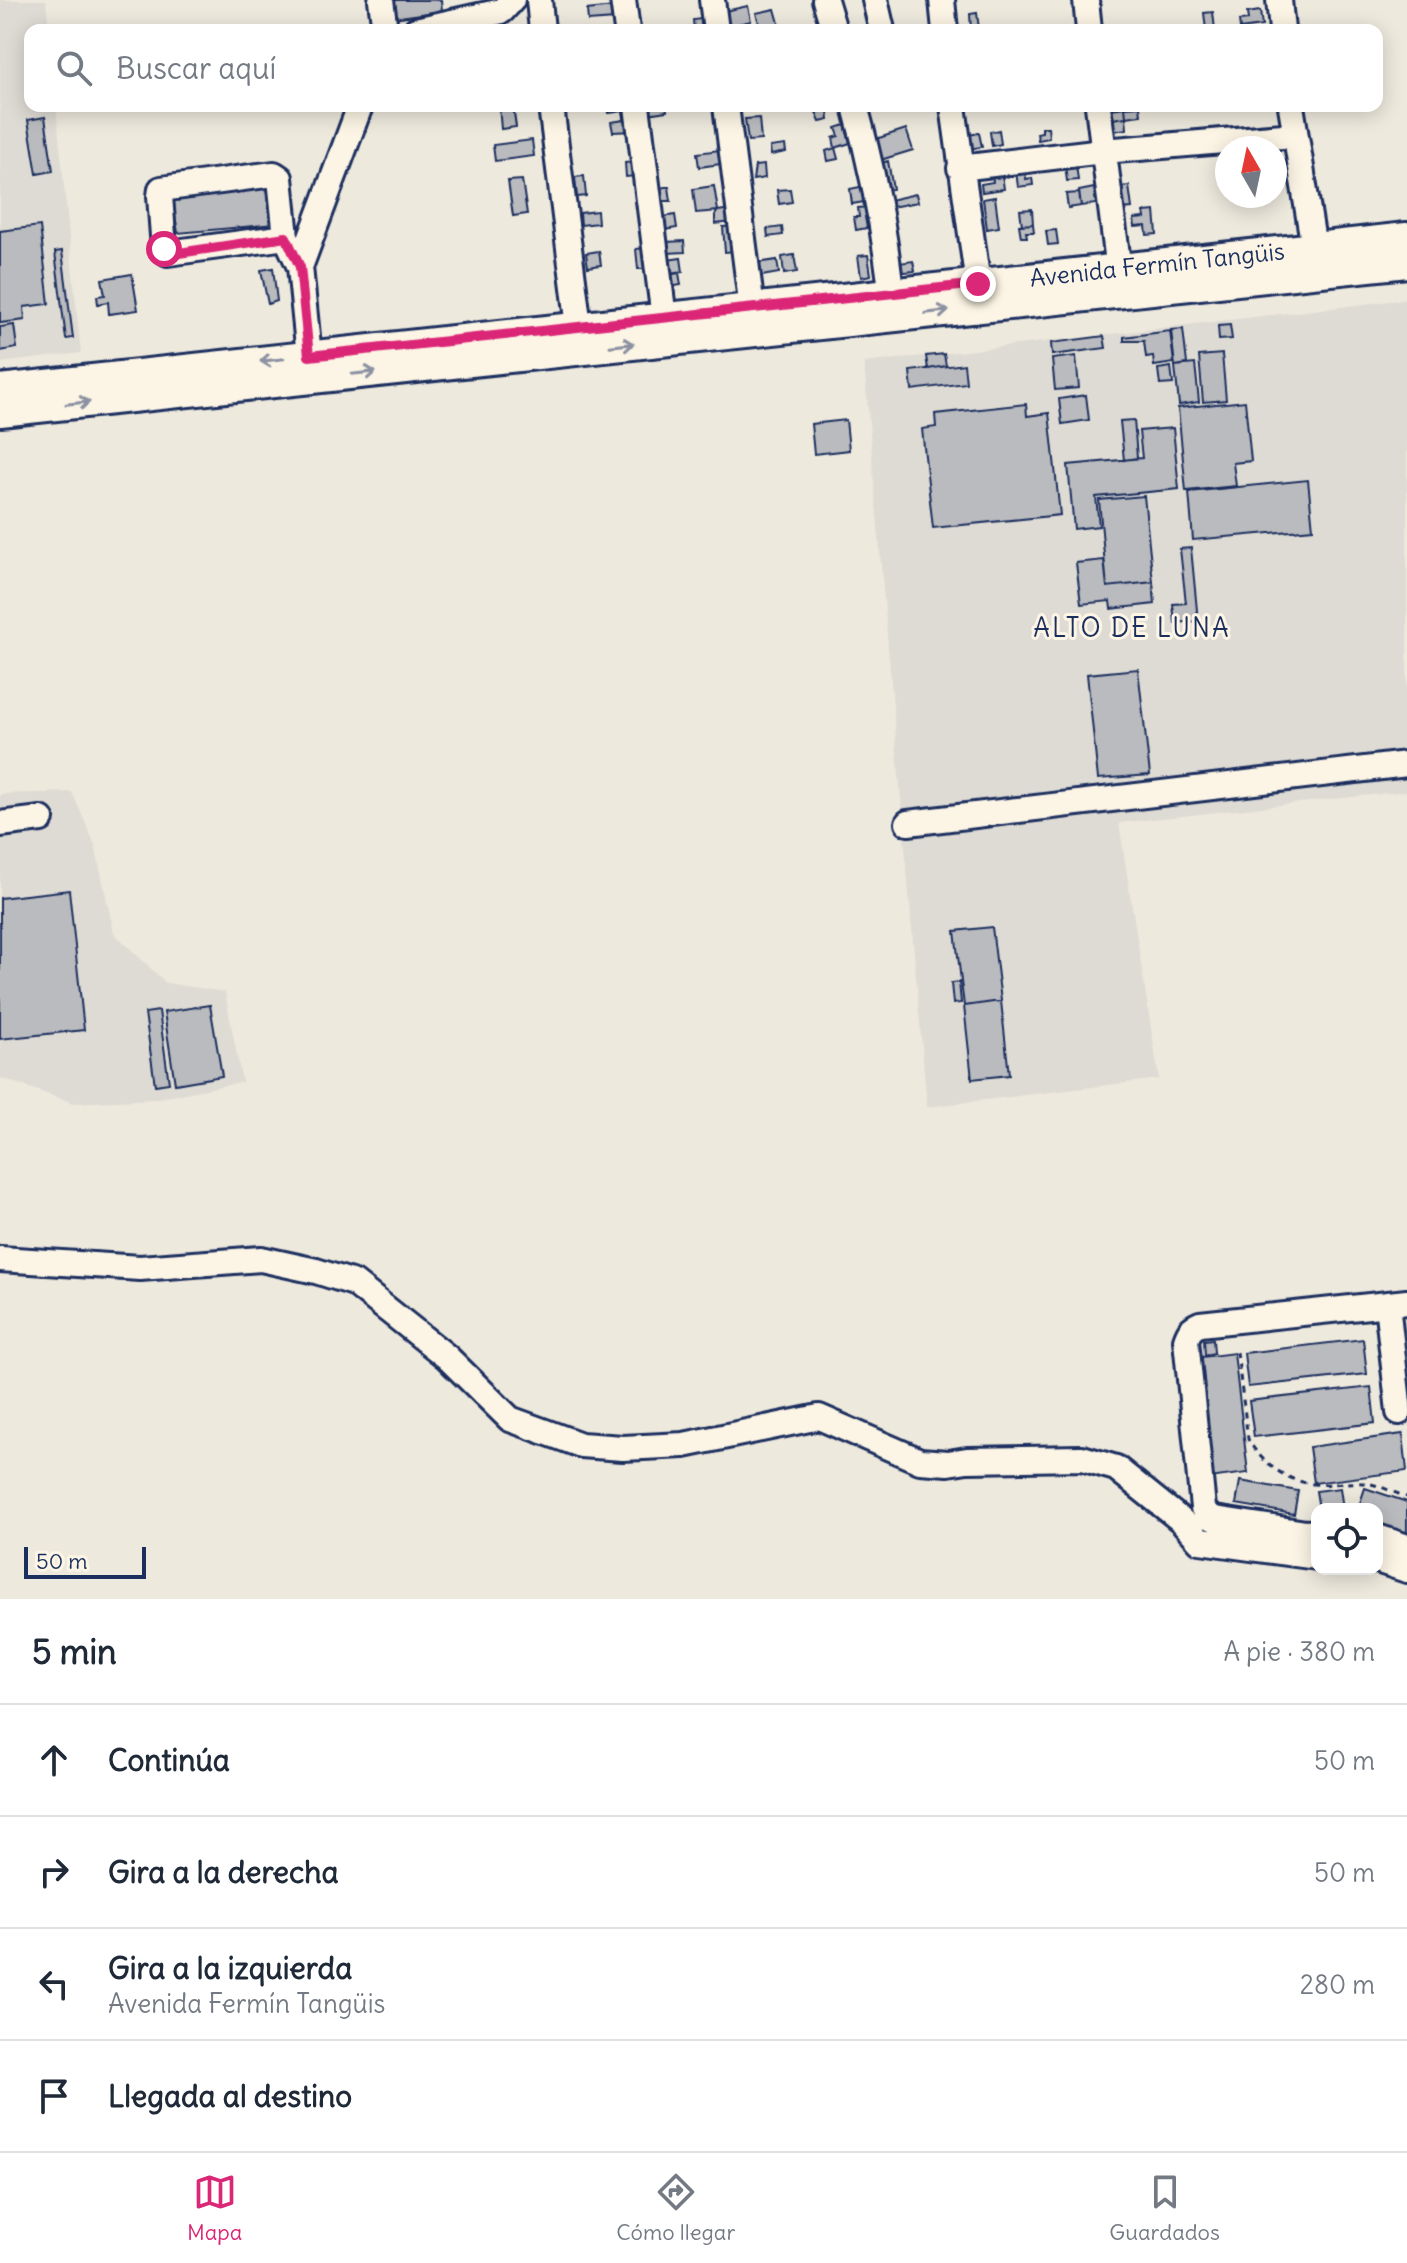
<!DOCTYPE html>
<html lang="es">
<meta charset="utf-8">
<style>
:root{--surface:#fff;--page:#f6f6f7;--text:#1f2937;--muted:#747a83;--line:#e0e1e3;--accent:#db2777}
body{margin:0;font-family:Delius,sans-serif;background:var(--page);color:var(--text)}
.controls{position:absolute;right:24px;bottom:24px;display:grid;overflow:hidden;border-radius:16px;box-shadow:0 4px 20px #0003}
.controls button{width:72px;height:72px;display:grid;place-items:center;padding:0;border:0;border-bottom:2px solid var(--line);background:var(--surface);color:var(--text);font:40px sans-serif}
.compass{position:absolute;left:1215px;top:136px;width:72px;height:72px;border-radius:50%;background:var(--surface);box-shadow:0 4px 20px #0003;rotate:351deg}
.scale{position:absolute;left:24px;bottom:20px;width:122px;box-sizing:border-box;padding-left:8px;border:4px solid #1b2f5e;border-top:0;font-size:22px;line-height:28px;white-space:nowrap;color:#1b2f5e;-webkit-text-stroke:6px #fcf5e5;paint-order:stroke}
.stop{position:absolute;width:24px;height:24px;margin:-18px;border:6px solid #db2777;border-radius:50%;background:#fff}
.stop.end{background:#db2777;border-color:#fff;box-shadow:0 2px 8px #0008}
.list{margin:0;padding:0;list-style:none}
h2{display:flex;justify-content:space-between;align-items:center;height:104px;margin:0;padding:0 32px;font-size:34px}
h2 small{font-size:26px;font-weight:400;color:var(--muted)}
.list li{display:grid;grid-template-columns:52px 1fr auto;gap:24px;align-items:center;box-sizing:border-box;height:112px;padding:0 32px;border-top:2px solid var(--line)}
.list b{display:block;font-size:30px;white-space:nowrap}
.list p{margin:0;font-size:26px;white-space:nowrap;color:var(--muted)}
.list em{font-size:26px;font-style:normal;color:var(--muted)}
.icon{flex:none;width:44px;height:44px;fill:none;stroke:currentColor;stroke-width:2;stroke-linecap:round;stroke-linejoin:round}
.map{position:relative;flex:none;width:1407px;height:1599px;overflow:hidden}
.search{position:absolute;background:var(--surface);box-shadow:0 4px 20px #0003;left:24px;right:24px;top:24px;height:88px;display:flex;align-items:center;gap:20px;box-sizing:border-box;padding:0 28px;border-radius:16px;color:var(--muted);font-size:30px}
.sheet{height:552px;background:var(--surface)}
nav{display:flex;justify-content:space-around;align-items:center;box-sizing:border-box;height:112px;border-top:2px solid var(--line);background:var(--surface);font-size:22px;color:var(--muted)}
nav a{display:grid;justify-items:center;gap:4px}
nav .on{color:var(--accent)}
.map>svg:first-child{display:block}
.built{fill:#dedbd4}
.building{fill:#babbbe;stroke:#1b2f5e;stroke-width:2}
.lines{fill:none;stroke-linecap:round;stroke-linejoin:round}
.minor-casing{stroke:#1b2f5e;stroke-width:30}
.major-casing{stroke:#1b2f5e;stroke-width:36}
.path{stroke:#1b2f5e;stroke-width:3;stroke-dasharray:6 6;stroke-linecap:butt}
.minor{stroke:#fcf5e5;stroke-width:24}
.major{stroke:#fcf5e5;stroke-width:30}
.oneway{stroke:#8c92a2}
.route{stroke:#db2777;stroke-width:10}
.labels{text-anchor:middle;stroke-width:6;stroke-linejoin:round;paint-order:stroke}
.street-label{font-size:24px;fill:#1b2f5e;stroke:#fcf5e5}
.neighbourhood-label{font-size:26px;letter-spacing:2px;fill:#1b2f5e;stroke:#fcf5e5}
</style>
<div class="map">
<svg width="1407" height="1599" viewBox="0 0 1407 1599">
<rect width="100%" height="100%" fill="#eee9dd"/>
<filter id="ink" filterUnits="userSpaceOnUse"><feTurbulence type="fractalNoise" baseFrequency=".0125" numOctaves="2"/><feDisplacementMap in="SourceGraphic" scale="16" xChannelSelector="R" yChannelSelector="G"/><feConvolveMatrix kernelMatrix="1 2 1 2 8 2 1 2 1" color-interpolation-filters="sRGB"/></filter>
<g filter="url(#ink)">
<path class="built" d="M 0,0 L 46,0 L 49,30 L 30,30 L 30,106 L 56,106 L 81,353 L 0,363 Z
M 1407,299 L 1407,791 L 1119,823 L 1159,1079 L 927,1107 L 864,363 Z
M 72,792 L 95,845 L 114,933 L 166,983 L 225,992 L 242,1082 L 155,1099 L 74,1103 L 0,1078 L 0,794 Z"/>
<path class="building" d="M 391,0 L 441,0 L 442,11 L 393,18 Z
M 748,6 L 751,21 L 729,26 L 725,11 Z
M 613,7 L 615,19 L 588,21 L 587,10 Z
M 775,9 L 781,30 L 761,30 L 756,13 Z
M 1260,11 L 1262,26 L 1240,29 L 1239,21 L 1248,20 L 1247,13 Z
M 1213,12 L 1215,30 L 1206,30 L 1204,13 Z
M 977,13 L 979,29 L 971,30 L 970,14 Z
M 708,18 L 710,30 L 694,30 L 693,20 Z
M 499,106 L 513,106 L 516,127 L 501,129 Z
M 608,106 L 630,106 L 632,117 L 624,118 L 623,111 L 609,113 Z
M 646,106 L 666,106 L 667,111 L 647,114 Z
M 1140,106 L 1141,115 L 1126,117 L 1125,107 Z
M 1125,107 L 1126,117 L 1112,119 L 1111,109 Z
M 828,110 L 829,120 L 820,122 L 816,112 Z
M 45,117 L 53,171 L 37,174 L 28,120 Z
M 1126,117 L 1127,129 L 1113,131 L 1112,119 Z
M 759,118 L 761,140 L 748,141 L 745,119 Z
M 631,119 L 633,131 L 613,132 L 611,122 Z
M 845,125 L 850,143 L 835,148 L 833,138 L 839,136 L 836,128 Z
M 1042,127 L 1048,127 L 1049,138 L 1038,140 L 1037,133 L 1042,132 Z
M 906,129 L 913,150 L 874,162 L 867,142 Z
M 999,130 L 1001,144 L 992,146 L 990,132 Z
M 979,133 L 982,147 L 966,149 L 964,136 Z
M 532,140 L 534,156 L 495,161 L 493,145 Z
M 785,145 L 786,152 L 771,155 L 770,147 Z
M 835,148 L 838,159 L 828,161 L 826,151 Z
M 719,150 L 720,156 L 727,155 L 728,163 L 699,167 L 697,153 Z
M 1075,157 L 1078,180 L 1067,181 L 1064,158 Z
M 888,161 L 893,189 L 885,190 L 880,163 Z
M 634,162 L 635,176 L 626,177 L 625,163 Z
M 1024,163 L 1026,179 L 1032,178 L 1033,185 L 1018,187 L 1015,164 Z
M 764,165 L 765,178 L 753,180 L 755,166 Z
M 1001,167 L 1004,189 L 982,192 L 981,184 L 993,182 L 991,168 Z
M 584,176 L 586,196 L 577,197 L 575,177 Z
M 270,177 L 275,224 L 178,233 L 171,190 Z
M 522,180 L 527,214 L 513,216 L 508,181 Z
M 874,184 L 876,200 L 852,204 L 850,189 Z
M 714,186 L 718,211 L 696,213 L 693,189 Z
M 1129,186 L 1132,208 L 1122,209 L 1119,187 Z
M 665,187 L 669,187 L 671,201 L 662,201 L 660,188 Z
M 1094,188 L 1096,204 L 1081,206 L 1079,191 Z
M 790,189 L 792,202 L 779,204 L 777,190 Z
M 1079,193 L 1081,206 L 1068,208 L 1066,194 Z
M 916,194 L 918,202 L 886,208 L 885,201 Z
M 995,197 L 999,227 L 987,229 L 983,199 Z
M 868,207 L 869,216 L 865,217 L 867,228 L 856,230 L 854,217 L 859,217 L 858,208 Z
M 732,209 L 733,222 L 715,224 L 715,215 L 718,211 Z
M 1032,209 L 1033,224 L 1022,225 L 1020,210 Z
M 597,211 L 598,223 L 581,225 L 580,213 Z
M 1155,211 L 1157,234 L 1147,235 L 1146,226 L 1135,227 L 1134,219 L 1145,218 L 1144,212 Z
M 675,215 L 677,228 L 664,230 L 663,217 Z
M 1033,224 L 1034,232 L 1026,232 L 1027,237 L 1021,237 L 1019,225 Z
M 40,226 L 49,304 L 24,307 L 25,320 L 0,323 L 0,231 Z
M 733,226 L 735,251 L 725,252 L 723,227 Z
M 782,227 L 783,235 L 768,237 L 767,229 Z
M 1056,230 L 1058,244 L 1048,245 L 1046,231 Z
M 684,241 L 685,252 L 667,253 L 666,242 Z
M 645,248 L 646,269 L 638,269 L 636,249 Z
M 62,251 L 73,338 L 66,339 L 55,252 Z
M 599,251 L 601,265 L 588,267 L 586,253 Z
M 794,255 L 797,272 L 784,274 L 782,257 Z
M 868,255 L 871,275 L 861,277 L 858,256 Z
M 681,258 L 683,272 L 669,274 L 667,260 Z
M 777,260 L 779,273 L 756,277 L 756,263 Z
M 913,261 L 915,271 L 893,273 L 892,264 Z
M 273,268 L 277,301 L 268,304 L 261,270 Z
M 679,273 L 681,285 L 669,287 L 668,275 Z
M 132,274 L 138,310 L 109,314 L 108,302 L 98,304 L 97,296 L 105,295 L 102,279 Z
M 14,325 L 17,348 L 0,351 L 0,327 Z
M 1230,325 L 1232,339 L 1219,340 L 1218,326 Z
M 1183,329 L 1187,364 L 1175,366 L 1171,330 Z
M 1170,331 L 1174,363 L 1154,366 L 1153,356 L 1146,357 L 1144,341 L 1124,341 L 1124,337 Z
M 1104,336 L 1106,348 L 1052,355 L 1051,343 Z
M 944,354 L 946,366 L 928,369 L 926,356 Z
M 1222,354 L 1226,400 L 1203,402 L 1199,356 Z
M 1076,356 L 1079,388 L 1055,390 L 1052,359 Z
M 964,364 L 966,383 L 912,390 L 910,371 Z
M 1195,364 L 1199,402 L 1179,405 L 1175,366 Z
M 1171,367 L 1173,384 L 1160,385 L 1158,369 Z
M 1086,395 L 1089,420 L 1062,424 L 1059,399 Z
M 1245,401 L 1251,461 L 1233,463 L 1236,486 L 1186,491 L 1178,408 Z
M 1026,404 L 1027,416 L 1049,413 L 1060,515 L 933,528 L 922,429 L 936,427 L 935,414 Z
M 846,420 L 849,450 L 814,454 L 811,424 Z
M 1134,420 L 1137,458 L 1124,460 L 1120,421 Z
M 1173,428 L 1179,489 L 1096,497 L 1099,526 L 1074,529 L 1068,465 L 1142,458 L 1139,431 Z
M 1308,480 L 1313,529 L 1193,540 L 1189,492 Z
M 1144,496 L 1153,582 L 1107,587 L 1099,500 Z
M 1191,548 L 1198,621 L 1175,623 L 1173,604 L 1186,603 L 1180,549 Z
M 1104,560 L 1107,587 L 1153,582 L 1155,604 L 1111,609 L 1110,601 L 1081,604 L 1076,563 Z
M 1138,669 L 1150,775 L 1098,779 L 1087,674 Z
M 69,890 L 84,1030 L 0,1039 L 0,898 Z
M 992,927 L 1001,1001 L 964,1006 L 955,931 Z
M 959,982 L 961,1003 L 953,1004 L 951,983 Z
M 1001,1001 L 1009,1075 L 972,1079 L 964,1006 Z
M 210,1005 L 222,1076 L 175,1084 L 164,1012 Z
M 159,1011 L 169,1083 L 155,1085 L 145,1013 Z
M 1213,1339 L 1214,1353 L 1205,1355 L 1204,1340 Z
M 1363,1339 L 1367,1374 L 1248,1387 L 1244,1353 Z
M 1234,1353 L 1248,1473 L 1209,1478 L 1194,1358 Z
M 1371,1387 L 1375,1423 L 1254,1437 L 1249,1401 Z
M 1403,1434 L 1407,1471 L 1314,1483 L 1309,1447 Z
M 1240,1481 L 1298,1491 L 1294,1514 L 1236,1504 Z
M 1340,1488 L 1343,1509 L 1319,1509 L 1316,1491 Z
M 1365,1488 L 1407,1502 L 1407,1535 L 1377,1525 L 1377,1509 L 1358,1509 Z"/>
<g class="lines">
<defs>
<path id="minor" d="M 381,0 L 385,30
M 539,0 L 542,30
M 623,0 L 627,30
M 712,0 L 716,30
M 825,0 L 834,30
M 875,0 L 882,30
M 942,0 L 945,30
M 1086,0 L 1089,30
M 1279,0 L 1282,30
M 416,30 L 502,11 L 512,0
M 551,106 L 579,327
M 637,106 L 664,318
M 726,106 L 752,309
M 855,106 C 874,175 887,240 893,312
M 953,106 L 978,284
M 1098,106 L 1121,286
M 1291,106 L 1314,248
M 960,168 L 1103,151 L 1295,135
M 286,237 L 280,178 L 274,174 L 161,189 L 160,196 L 164,249 L 168,253 L 286,237 L 300,267
M 309,356 L 300,267 L 360,106
M 908,823 L 1407,764
M 0,824 L 41,819
M 0,1259 L 140,1268 L 261,1259 L 316,1271 L 354,1283 L 447,1357 L 510,1419 L 581,1445 L 623,1448 L 684,1445 L 819,1417 L 920,1461 L 948,1463 L 967,1460 L 1082,1458 L 1116,1468 L 1182,1521 L 1200,1541 L 1317,1557
M 1387,1304 L 1399,1412
M 1317,1532 L 1306,1533 L 1215,1519 L 1207,1515 L 1203,1508 L 1186,1340 C 1189,1331 1191,1328 1200,1324 L 1407,1302
M 1377,1537 L 1407,1547
M 1377,1560 L 1407,1570"/>
<g id="major">
<path id="s1" d="M 0,390 L 1407,238"/>
<path d="M 0,411 L 1407,262"/>
</g>
</defs>
<use href="#minor" class="minor-casing"/>
<use href="#major" class="major-casing"/>
<path class="path" d="M 1237,1352 L 1248,1439 C 1260,1462 1287,1482 1314,1484 C 1332,1486 1353,1480 1371,1484 C 1383,1487 1395,1493 1407,1497"/>
<use href="#minor" class="minor"/>
<use href="#major" class="major"/>
</g>
<defs><path id="oneway-shaft" d="M-6 0H5M1.5-3L5.5 0L1.5 3" fill="none" stroke-width="1.6" stroke-linecap="round" stroke-linejoin="round" transform="scale(2)"/></defs>
<g class="oneway">
<use href="#oneway-shaft" transform="translate(937 312) rotate(-6)"/>
<use href="#oneway-shaft" transform="translate(622 345) rotate(-6)"/>
<use href="#oneway-shaft" transform="translate(272 360) rotate(174)"/>
<use href="#oneway-shaft" transform="translate(364 373) rotate(-6)"/>
<use href="#oneway-shaft" transform="translate(78 403) rotate(-6)"/>
</g>
</g>
<g class="lines" filter="url(#ink)">
<path class="route" d="M 164,249 L 172,254 L 286,237 L 300,267 L 309,356 L 978,284"/>
</g>
<g class="labels">
<g class="street-label">
<text dy="8" stroke="none"><textPath href="#s1" startOffset="1164">Avenida Fermín Tangüis</textPath></text>
</g>
<g class="neighbourhood-label">
<text x="1132" y="637">ALTO DE LUNA</text>
</g>
</g>
</svg>
<div class="controls">
<button><svg class="icon" aria-label="locate" viewBox="0 0 24 24"><circle cx="12" cy="12" r="6"/><path d="M12 2v4M12 18v4M2 12h4M18 12h4"/></svg></button>
</div>
<svg class="compass" viewBox="-18 -18 36 36"><path d="M0-13l5 13h-10z" fill="#e53935"/><path d="M0 13l5-13h-10z" fill="#747a83"/></svg>
<div class="scale">50 m</div>
<div class="stop" style="left:164px;top:249px"></div>
<div class="stop end" style="left:978px;top:284px"></div>
<div class="search"><svg class="icon" aria-label="search" viewBox="0 0 24 24"><circle cx="10" cy="10" r="6"/><path d="M15 15l6 6"/></svg>Buscar aquí</div>
</div>
<section class="sheet">
<h2>5 min<small>A pie · 380 m</small></h2>
<ul class="list">
<li><svg class="icon" aria-label="ahead" viewBox="0 0 24 24"><path d="M12 20V5M6 11l6-6 6 6"/></svg><div><b>Continúa</b></div><em>50 m</em></li>
<li><svg class="icon" aria-label="right" viewBox="0 0 24 24"><path d="M7 20v-9h11M14 6l5 5-5 5"/></svg><div><b>Gira a la derecha</b></div><em>50 m</em></li>
<li><svg class="icon" aria-label="left" viewBox="0 0 24 24"><path d="M17 20v-9H6M10 6l-5 5 5 5"/></svg><div><b>Gira a la izquierda</b><p>Avenida Fermín Tangüis</p></div><em>280 m</em></li>
<li><svg class="icon" aria-label="arrive" viewBox="0 0 24 24"><path d="M6 21V4h12l-3 4 3 4H6"/></svg><div><b>Llegada al destino</b></div></li>
</ul>
</section>
<nav>
<a class="on"><svg class="icon" aria-label="map" viewBox="0 0 24 24"><path d="M3 6l6-2 6 2 6-2v14l-6 2-6-2-6 2zM9 4v14M15 6v14"/></svg>Mapa</a>
<a><svg class="icon" aria-label="directions" viewBox="0 0 24 24"><path d="M12 3l9 9-9 9-9-9zM9 14v-3h6M13 9l2 2-2 2"/></svg>Cómo llegar</a>
<a><svg class="icon" aria-label="saved" viewBox="0 0 24 24"><path d="M7 4h10v16l-5-4-5 4z"/></svg>Guardados</a>
</nav>
